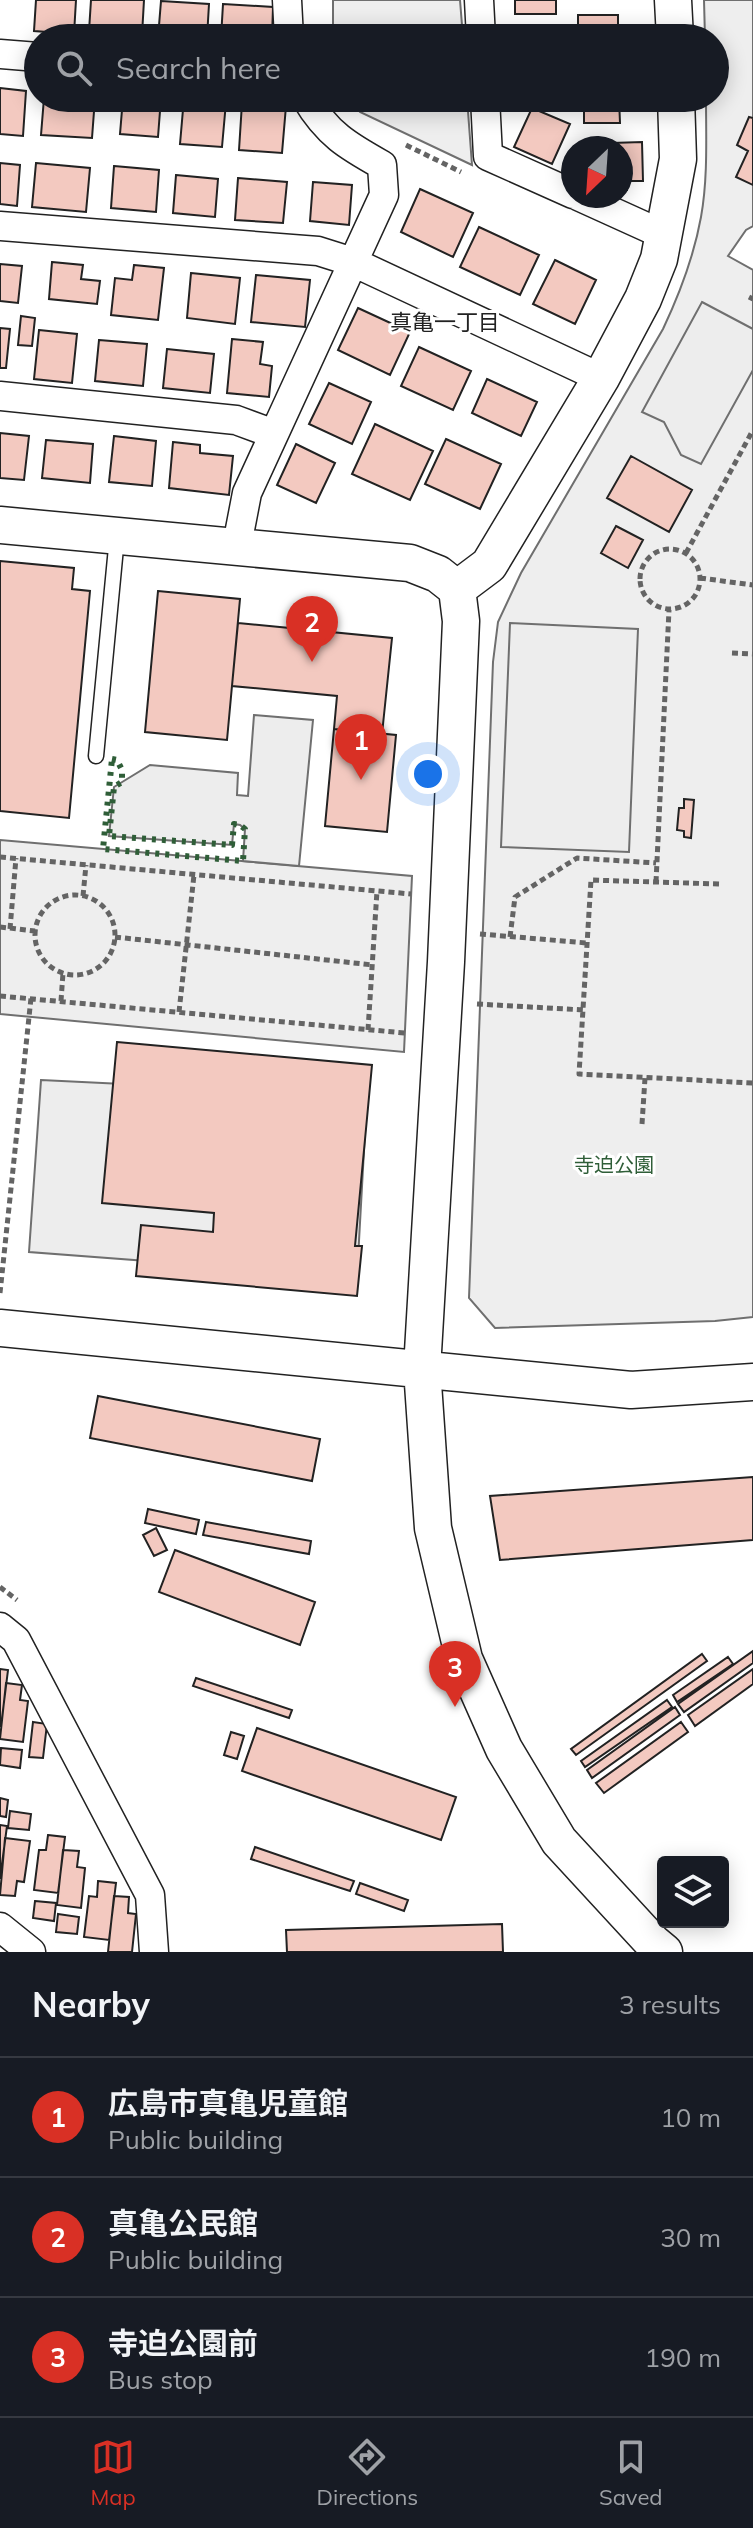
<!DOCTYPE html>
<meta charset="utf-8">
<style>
:root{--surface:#171b24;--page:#242831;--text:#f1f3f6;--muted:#9ea1a6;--line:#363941;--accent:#d93025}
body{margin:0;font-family:Mulish,"Noto Sans JP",sans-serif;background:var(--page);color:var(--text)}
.controls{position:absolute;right:24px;bottom:24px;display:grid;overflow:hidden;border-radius:8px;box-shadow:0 4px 20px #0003}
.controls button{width:72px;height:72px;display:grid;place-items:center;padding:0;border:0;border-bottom:2px solid var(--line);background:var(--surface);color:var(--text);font:40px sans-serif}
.compass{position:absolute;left:561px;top:136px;width:72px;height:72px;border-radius:50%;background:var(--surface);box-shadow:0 4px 20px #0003;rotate:205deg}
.you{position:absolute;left:428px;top:774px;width:28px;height:28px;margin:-20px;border:6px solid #fff;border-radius:50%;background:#1a73e8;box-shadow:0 0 0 12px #1a73e833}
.badge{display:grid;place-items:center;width:52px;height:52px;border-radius:50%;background:var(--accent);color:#fff;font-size:26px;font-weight:700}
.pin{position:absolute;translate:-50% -66px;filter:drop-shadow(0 2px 4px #0008)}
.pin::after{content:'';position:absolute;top:42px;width:28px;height:24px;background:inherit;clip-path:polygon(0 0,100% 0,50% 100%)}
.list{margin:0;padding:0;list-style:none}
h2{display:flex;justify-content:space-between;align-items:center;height:104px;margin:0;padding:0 32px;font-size:34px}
h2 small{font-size:26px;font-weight:400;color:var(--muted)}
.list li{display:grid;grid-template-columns:52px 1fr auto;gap:24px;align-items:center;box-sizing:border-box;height:120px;padding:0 32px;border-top:2px solid var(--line)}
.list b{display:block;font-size:30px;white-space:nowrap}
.list p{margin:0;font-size:26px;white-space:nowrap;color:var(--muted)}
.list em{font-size:26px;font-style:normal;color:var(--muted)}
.icon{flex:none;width:44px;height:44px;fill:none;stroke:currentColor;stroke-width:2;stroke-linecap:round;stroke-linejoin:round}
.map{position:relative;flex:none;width:753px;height:1952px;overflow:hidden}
.search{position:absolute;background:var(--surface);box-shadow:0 4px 20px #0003;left:24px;right:24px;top:24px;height:88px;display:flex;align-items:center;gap:20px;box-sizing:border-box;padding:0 28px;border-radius:44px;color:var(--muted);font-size:30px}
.sheet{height:464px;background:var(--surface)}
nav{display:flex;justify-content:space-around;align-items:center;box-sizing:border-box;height:112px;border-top:2px solid var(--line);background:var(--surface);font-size:22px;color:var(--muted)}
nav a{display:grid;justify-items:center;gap:4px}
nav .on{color:var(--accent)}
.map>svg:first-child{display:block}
.green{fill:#eee;stroke:#6f6f6f;stroke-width:2}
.parking{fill:#ededed;stroke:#6f6f6f;stroke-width:2}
.building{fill:#f3c9c0;stroke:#222;stroke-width:2}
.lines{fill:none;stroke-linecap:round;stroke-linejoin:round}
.service-casing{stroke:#222;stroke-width:17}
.minor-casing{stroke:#222;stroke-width:31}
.tertiary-casing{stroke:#222;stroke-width:39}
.path{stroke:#646464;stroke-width:5;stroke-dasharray:6 4;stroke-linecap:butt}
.service{stroke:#fff;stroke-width:14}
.minor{stroke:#fff;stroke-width:28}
.tertiary{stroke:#fff;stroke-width:36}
.hedge{stroke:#2f5e38;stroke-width:6;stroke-dasharray:4 6;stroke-linecap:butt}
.labels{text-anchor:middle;stroke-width:6;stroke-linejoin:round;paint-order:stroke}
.park-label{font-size:20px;fill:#2f5e38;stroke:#fff}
.neighbourhood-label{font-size:22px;fill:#222;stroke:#fff}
</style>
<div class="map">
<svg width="753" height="1952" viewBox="0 0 753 1952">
<rect width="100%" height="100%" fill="#fff"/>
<path class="green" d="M 333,0 L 460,0 L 463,38 L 333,38 Z
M 704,0 L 753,0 L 753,226 L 746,230 L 728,256 L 753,270 L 753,1317 L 715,1321 L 495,1328 L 469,1298 L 493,662 L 498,622 L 521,573 L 663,329 C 680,293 694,256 701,217 C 708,178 706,137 706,98 L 715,98 L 715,38 L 705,38 Z
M 349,98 L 467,98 L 472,165 L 360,112 Z
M 0,840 L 412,876 L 404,1052 L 0,1014 Z"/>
<path class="parking" d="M 702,302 L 753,329 L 753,370 L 701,464 L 681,455 L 664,422 L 642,412 Z
M 510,623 L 638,629 L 629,852 L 501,847 Z
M 254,715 L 313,720 L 299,866 L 243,861 L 245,829 L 240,825 L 234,824 L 232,845 L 109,836 L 114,787 L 150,765 L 238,773 L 237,795 L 248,796 Z
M 41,1080 L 367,1096 L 357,1277 L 29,1252 Z"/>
<path class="building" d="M 36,0 L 76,0 L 74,34 L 34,31 Z
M 91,0 L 144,0 L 142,35 L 89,31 Z
M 515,0 L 556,0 L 556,14 L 515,14 Z
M 161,1 L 209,4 L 207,38 L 158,38 Z
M 223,4 L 273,7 L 272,38 L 221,38 Z
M 578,15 L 618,15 L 618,38 L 578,38 Z
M 0,88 L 26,91 L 23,136 L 0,134 Z
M 44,98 L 95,98 L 92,138 L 41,135 Z
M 123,98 L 161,98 L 158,137 L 120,134 Z
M 184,98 L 226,102 L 222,147 L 180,144 Z
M 584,98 L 619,98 L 620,123 L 584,123 Z
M 242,103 L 286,106 L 282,153 L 239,150 Z
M 532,108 L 570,124 L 552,164 L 514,147 Z
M 749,117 L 753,118 L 753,185 L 736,177 L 748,151 L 737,145 Z
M 642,142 L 643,181 L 628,181 L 627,190 L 621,190 L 621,148 L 581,148 L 580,144 Z
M 0,163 L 20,165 L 17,206 L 0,204 Z
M 36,163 L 90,168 L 86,212 L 32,207 Z
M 114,166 L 159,170 L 156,212 L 111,208 Z
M 176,175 L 218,179 L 215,217 L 173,213 Z
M 238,178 L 287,182 L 283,223 L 235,220 Z
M 313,182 L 352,185 L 349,225 L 310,221 Z
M 420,189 L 473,213 L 453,257 L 401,232 Z
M 479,227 L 539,255 L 520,295 L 460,267 Z
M 555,260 L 596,280 L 575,324 L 533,304 Z
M 52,262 L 83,265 L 81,279 L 100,281 L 97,304 L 49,299 Z
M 0,264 L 22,266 L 18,303 L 0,301 Z
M 134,265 L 164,268 L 158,320 L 111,315 L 115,278 L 132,280 Z
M 191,273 L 240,278 L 235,324 L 187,318 Z
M 256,275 L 310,280 L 305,327 L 251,322 Z
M 358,308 L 410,332 L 390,375 L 338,350 Z
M 21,316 L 35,318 L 32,346 L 18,345 Z
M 0,328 L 10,329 L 6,368 L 0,368 Z
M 39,330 L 77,334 L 72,383 L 34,379 Z
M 232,339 L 263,342 L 260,364 L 272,366 L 269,397 L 227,393 Z
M 99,340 L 147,344 L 143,386 L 95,381 Z
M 419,347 L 471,371 L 453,410 L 401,386 Z
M 167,349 L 214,354 L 210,393 L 163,388 Z
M 487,379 L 537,402 L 521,436 L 472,413 Z
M 329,383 L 371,402 L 352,444 L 309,424 Z
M 375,424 L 433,451 L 410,500 L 352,474 Z
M 0,433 L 29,436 L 24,480 L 0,478 Z
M 114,436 L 156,441 L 152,486 L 109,482 Z
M 446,439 L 501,464 L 480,509 L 425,484 Z
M 46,440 L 93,444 L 90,483 L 42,478 Z
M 173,442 L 200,445 L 200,453 L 233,456 L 229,495 L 169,488 Z
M 296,444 L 335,463 L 316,503 L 277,485 Z
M 631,456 L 692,490 L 669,532 L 607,498 Z
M 616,526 L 643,540 L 628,568 L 601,553 Z
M 0,561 L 74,568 L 72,589 L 90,591 L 69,818 L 0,811 Z
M 158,591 L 240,599 L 227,740 L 145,732 Z
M 238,623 L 392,638 L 382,734 L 334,729 L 337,696 L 232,686 Z
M 334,729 L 396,735 L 387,832 L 325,826 Z
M 684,799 L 694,800 L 691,838 L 684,837 L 684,831 L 677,830 L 679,808 L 684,808 Z
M 117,1042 L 372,1065 L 355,1246 L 362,1246 L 357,1296 L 136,1276 L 141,1225 L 213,1232 L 214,1213 L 102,1203 Z
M 98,1396 L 320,1439 L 312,1481 L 90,1438 Z
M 753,1477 L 753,1540 L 500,1560 L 490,1496 Z
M 148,1509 L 199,1520 L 196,1534 L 145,1523 Z
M 206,1522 L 311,1541 L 309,1554 L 203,1535 Z
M 156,1528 L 167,1550 L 154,1556 L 143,1535 Z
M 175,1550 L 315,1602 L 300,1645 L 159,1592 Z
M 753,1651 L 753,1663 L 684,1712 L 678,1704 Z
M 702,1654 L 707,1661 L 576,1755 L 571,1749 Z
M 728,1657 L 733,1664 L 677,1702 L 673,1695 Z
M 0,1669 L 8,1670 L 1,1726 L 0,1726 Z
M 753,1669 L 753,1684 L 695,1726 L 688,1715 Z
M 196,1678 L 292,1710 L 289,1718 L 193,1686 Z
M 6,1683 L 22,1685 L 20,1700 L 28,1701 L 23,1742 L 0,1739 Z
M 667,1700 L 672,1707 L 585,1767 L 581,1761 Z
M 675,1707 L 680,1715 L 592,1778 L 587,1770 Z
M 33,1722 L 47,1724 L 43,1758 L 29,1757 Z
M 681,1722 L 688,1732 L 604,1793 L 596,1783 Z
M 257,1728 L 456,1797 L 441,1840 L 242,1771 Z
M 231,1732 L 244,1736 L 237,1759 L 224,1755 Z
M 1,1748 L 22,1750 L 20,1768 L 0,1765 Z
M 0,1798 L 8,1800 L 6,1817 L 0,1816 Z
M 10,1811 L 31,1814 L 29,1830 L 8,1828 Z
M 0,1825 L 7,1826 L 0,1879 Z
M 48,1835 L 65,1837 L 58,1893 L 34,1890 L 39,1850 L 46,1850 Z
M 5,1838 L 30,1841 L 24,1882 L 17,1881 L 15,1896 L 0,1895 Z
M 255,1847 L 354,1881 L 350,1891 L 251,1859 Z
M 63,1850 L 79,1851 L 77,1867 L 85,1868 L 81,1908 L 57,1905 Z
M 98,1881 L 116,1883 L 109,1940 L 84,1937 L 89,1896 L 97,1897 Z
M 360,1883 L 408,1900 L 404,1911 L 356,1894 Z
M 114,1896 L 129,1897 L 128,1913 L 136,1914 L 132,1952 L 108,1952 Z
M 35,1901 L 56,1903 L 54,1921 L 33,1918 Z
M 58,1914 L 79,1917 L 77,1934 L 56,1932 Z
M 502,1924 L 503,1952 L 287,1952 L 286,1930 Z"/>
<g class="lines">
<defs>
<path id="service" d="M 96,756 L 117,537"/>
<path id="minor" d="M 287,0 L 289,38
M 479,0 L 481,38
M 0,54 L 38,57
M 485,98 L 488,156 L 573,194
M 578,196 L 664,235
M 0,226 L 318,251 L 353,262 L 601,378
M 0,396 L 236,420 L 274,434
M 237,545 L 247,493 L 384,195 L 382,165 C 348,146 327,134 306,98
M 0,1627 L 16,1640 L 150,1895 L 154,1952
M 0,1927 L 31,1952"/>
<path id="tertiary" d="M 673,0 L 675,38
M 0,525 L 410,563 L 438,574 L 457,589 L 461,621 L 446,962 L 422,1369 L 433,1528 L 464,1659 L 504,1749 L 559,1841 L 652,1942 L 664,1952
M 457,589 L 489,565 L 601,378 L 643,299 L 659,259 L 678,159 L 676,98
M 0,1328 L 631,1390 L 753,1382"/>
</defs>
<use href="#service" class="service-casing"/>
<use href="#minor" class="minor-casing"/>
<use href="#tertiary" class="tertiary-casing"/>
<path class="path" d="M 406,145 L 461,172
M 749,297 L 753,299
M640 579a30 30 0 1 1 60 0a30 30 0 1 1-60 0Z
M 686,553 L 753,430
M 700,578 L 753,585
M 732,653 L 753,654
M 0,857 L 411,894
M 656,882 L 669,610
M 719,884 L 591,880 L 579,1074 L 753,1083
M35 935a40 40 0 1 1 80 0a40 40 0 1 1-80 0Z
M 83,896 L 86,865
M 0,927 L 35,931
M 10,929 L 16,858
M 480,934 L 587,943
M 115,937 L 373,965
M 510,937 L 515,897 L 577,858 L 656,863
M 0,996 L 405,1033
M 61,1001 L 63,973
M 477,1004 L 584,1010
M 179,1012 L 194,875
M 368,1030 L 377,891
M 642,1124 L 645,1078
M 0,1293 L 31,998
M 0,1587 L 17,1600"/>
<use href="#service" class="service"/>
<use href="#minor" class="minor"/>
<use href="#tertiary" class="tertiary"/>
<path class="hedge" d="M 112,759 L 117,760 L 122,770 L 122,782 L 114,787 L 109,836 L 232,845 L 234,824 L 240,825 L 245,829 L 243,861 L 103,849 Z"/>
</g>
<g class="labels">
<g class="park-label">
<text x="614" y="1172">寺迫公園</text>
</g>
<g class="neighbourhood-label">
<text x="445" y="330">真亀一丁目</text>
</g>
</g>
</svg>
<div class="controls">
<button><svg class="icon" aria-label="layers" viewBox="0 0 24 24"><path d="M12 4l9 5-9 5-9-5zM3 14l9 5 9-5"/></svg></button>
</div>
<svg class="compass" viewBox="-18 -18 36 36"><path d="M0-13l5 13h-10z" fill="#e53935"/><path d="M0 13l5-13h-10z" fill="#9ea1a6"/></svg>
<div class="you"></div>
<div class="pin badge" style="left:361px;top:780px">1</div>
<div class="pin badge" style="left:312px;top:662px">2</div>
<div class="pin badge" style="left:455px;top:1707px">3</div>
<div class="search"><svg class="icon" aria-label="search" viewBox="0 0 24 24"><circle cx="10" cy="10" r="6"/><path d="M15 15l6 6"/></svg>Search here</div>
</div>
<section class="sheet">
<h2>Nearby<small>3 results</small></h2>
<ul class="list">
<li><span class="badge">1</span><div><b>広島市真亀児童館</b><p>Public building</p></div><em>10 m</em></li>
<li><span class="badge">2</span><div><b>真亀公民館</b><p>Public building</p></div><em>30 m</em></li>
<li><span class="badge">3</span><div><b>寺迫公園前</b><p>Bus stop</p></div><em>190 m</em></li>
</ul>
</section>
<nav>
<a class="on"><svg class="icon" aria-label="map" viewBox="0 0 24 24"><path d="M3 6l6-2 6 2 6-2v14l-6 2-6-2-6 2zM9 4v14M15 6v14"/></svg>Map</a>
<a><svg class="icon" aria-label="directions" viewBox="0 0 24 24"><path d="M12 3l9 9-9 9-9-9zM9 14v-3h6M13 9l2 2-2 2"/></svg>Directions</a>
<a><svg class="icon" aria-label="saved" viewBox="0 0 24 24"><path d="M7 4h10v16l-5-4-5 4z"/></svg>Saved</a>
</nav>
